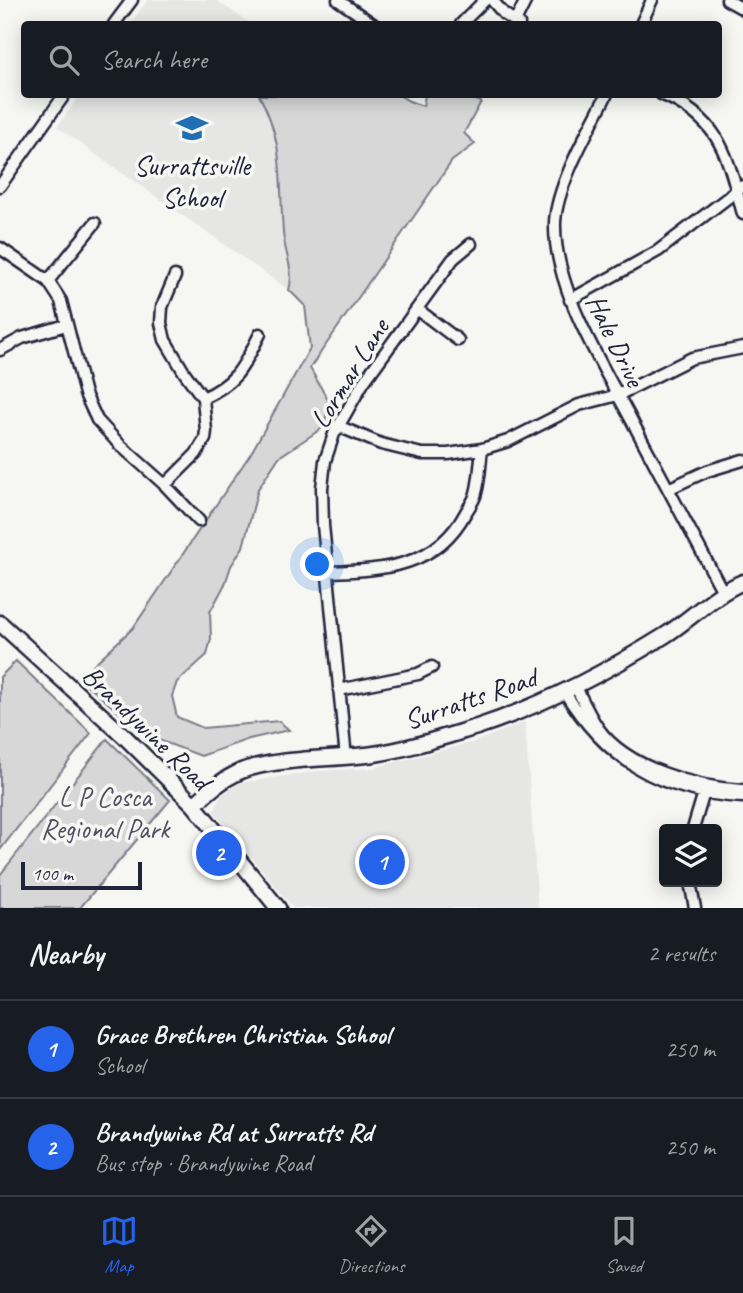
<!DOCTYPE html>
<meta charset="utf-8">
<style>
:root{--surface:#171b24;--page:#20242c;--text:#f1f3f6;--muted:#9ea1a6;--line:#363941;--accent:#2563eb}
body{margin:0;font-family:Caveat,sans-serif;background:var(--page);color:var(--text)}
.controls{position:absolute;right:21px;bottom:21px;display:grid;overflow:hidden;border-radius:7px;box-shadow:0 4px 18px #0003}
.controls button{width:63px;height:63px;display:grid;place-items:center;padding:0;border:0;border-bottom:2px solid var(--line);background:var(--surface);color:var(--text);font:35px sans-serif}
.scale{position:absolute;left:21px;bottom:18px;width:121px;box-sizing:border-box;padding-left:7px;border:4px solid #22223b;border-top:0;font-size:19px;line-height:24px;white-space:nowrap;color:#22223b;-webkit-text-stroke:5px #f6f6f2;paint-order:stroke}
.you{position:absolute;left:318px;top:565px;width:24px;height:24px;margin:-18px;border:5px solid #fff;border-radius:50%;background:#1a73e8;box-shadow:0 0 0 10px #1a73e833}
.badge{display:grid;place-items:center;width:46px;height:46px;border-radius:50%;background:var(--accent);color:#fff;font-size:23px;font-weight:700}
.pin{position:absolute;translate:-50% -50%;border:4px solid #fff;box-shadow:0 2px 7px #0006}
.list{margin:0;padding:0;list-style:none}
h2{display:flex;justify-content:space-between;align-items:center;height:91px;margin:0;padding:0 28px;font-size:30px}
h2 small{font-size:23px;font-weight:400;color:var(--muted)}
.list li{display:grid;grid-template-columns:46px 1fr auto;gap:21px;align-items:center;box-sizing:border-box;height:98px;padding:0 28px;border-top:2px solid var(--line)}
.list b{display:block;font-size:26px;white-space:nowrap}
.list p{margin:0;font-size:23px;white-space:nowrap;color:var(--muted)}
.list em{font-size:23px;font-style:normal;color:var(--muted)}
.icon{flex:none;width:38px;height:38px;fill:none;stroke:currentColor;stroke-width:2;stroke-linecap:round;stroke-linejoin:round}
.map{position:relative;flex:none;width:743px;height:908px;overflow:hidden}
.search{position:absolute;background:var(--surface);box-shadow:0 4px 18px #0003;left:21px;right:21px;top:21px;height:77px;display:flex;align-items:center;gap:18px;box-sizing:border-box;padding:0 24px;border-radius:7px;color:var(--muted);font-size:26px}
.sheet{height:287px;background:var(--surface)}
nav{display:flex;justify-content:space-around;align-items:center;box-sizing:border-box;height:98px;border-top:2px solid var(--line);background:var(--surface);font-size:19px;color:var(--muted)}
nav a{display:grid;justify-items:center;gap:4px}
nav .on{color:var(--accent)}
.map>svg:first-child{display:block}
.built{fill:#e6e6e4}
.green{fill:#d7d7d7;stroke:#7c7c89;stroke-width:2}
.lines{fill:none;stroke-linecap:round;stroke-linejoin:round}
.street-casing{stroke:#22223b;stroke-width:15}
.secondary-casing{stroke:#22223b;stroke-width:19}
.street{stroke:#f6f6f2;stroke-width:10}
.secondary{stroke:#f6f6f2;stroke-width:14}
.labels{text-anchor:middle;stroke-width:7;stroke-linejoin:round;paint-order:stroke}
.poi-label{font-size:28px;fill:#22223b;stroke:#f6f6f2}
.street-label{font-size:28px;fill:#22223b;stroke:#f6f6f2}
.park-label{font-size:28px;fill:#4f4f62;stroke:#f6f6f2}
</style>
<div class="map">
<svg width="743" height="908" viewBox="0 0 743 908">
<rect width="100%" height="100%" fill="#f6f6f2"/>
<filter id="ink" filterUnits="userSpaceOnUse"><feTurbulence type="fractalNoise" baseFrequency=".0143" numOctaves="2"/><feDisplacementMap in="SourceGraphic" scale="14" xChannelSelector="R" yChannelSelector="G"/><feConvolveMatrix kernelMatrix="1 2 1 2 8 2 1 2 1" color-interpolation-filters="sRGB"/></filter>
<g filter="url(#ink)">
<path class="built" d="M 148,0 L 216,0 L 251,24 L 130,24 Z
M 80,95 L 259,95 L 271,116 L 281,165 L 283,234 L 292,280 L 289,290 L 57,127 Z
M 525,722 L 538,908 L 293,908 L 214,812 L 221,795 L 240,783 L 318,771 L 373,768 L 474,742 Z"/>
<path class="green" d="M 462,94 L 481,102 L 464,133 L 475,144 L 452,161 L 310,368 L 329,402 L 324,427 L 279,457 L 258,489 L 243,547 L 231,566 L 225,584 L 210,612 L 211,639 L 207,655 L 177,682 L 172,696 L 177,717 L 203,728 L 279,721 L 289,730 L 249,739 L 201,756 L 145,735 L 79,678 L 133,628 L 251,453 L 310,348 L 305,306 L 289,290 C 295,271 284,252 283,232 C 279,180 285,142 259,95 L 399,95 L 409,101 L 423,106 L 425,95 Z
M 16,661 L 91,733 L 0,850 L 0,677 Z
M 107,739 L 170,800 L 80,908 L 0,908 L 0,875 Z"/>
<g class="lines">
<defs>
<path id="street" d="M 338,0 L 373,24
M 492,0 L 504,14 L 519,24
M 727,0 L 743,9
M 516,20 L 526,0
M 114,24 L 132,0
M 461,24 L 485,0
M 641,24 L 652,0
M 607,94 C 590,128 557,184 555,222 C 553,288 603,366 633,423 C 663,480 693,536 723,592
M 661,94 C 722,120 727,156 743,214
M 0,186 L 65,94
M 0,248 L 48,281 L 61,301 L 85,394 L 97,420 L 120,445 L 165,485 L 199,521
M 48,281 L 95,223
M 570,300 L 658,251 L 743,186
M 417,309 L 458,340
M 0,350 L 22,338 L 66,325
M 203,398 C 238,382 243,367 260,334
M 338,426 L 381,444 L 422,454 L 448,454 L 482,449 L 508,441 L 579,405 L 618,395 L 692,358 L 743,348
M 165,485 L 196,454 L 205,439 L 206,431 L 203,398 L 184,372 L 165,340 L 161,323 L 162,307 L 175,276
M 668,489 L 707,471 L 743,460
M 329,572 C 385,570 437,567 466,512 C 470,506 475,499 476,493 C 480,479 480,463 482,449
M 575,685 C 582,699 589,715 598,728 C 626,768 697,788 743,790
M 339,690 L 418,674 L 432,667
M 564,691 C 606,760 661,793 743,797
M 346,758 L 323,525 L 322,488 L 325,461 L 334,434 L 363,383 L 453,259 L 471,244
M 693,829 L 705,789
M 690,882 L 695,908"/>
<path id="secondary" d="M 0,623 L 124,736 L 194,805 L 278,908
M 194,805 C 208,792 220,781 237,773 C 270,757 335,760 374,754 C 408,749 444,737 477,727 C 542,706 606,672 664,636 C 691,619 714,594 743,582"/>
</defs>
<use href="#street" class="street-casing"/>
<use href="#secondary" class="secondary-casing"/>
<use href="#street" class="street"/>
<use href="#secondary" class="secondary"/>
</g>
</g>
<defs>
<symbol id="school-bare" viewBox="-9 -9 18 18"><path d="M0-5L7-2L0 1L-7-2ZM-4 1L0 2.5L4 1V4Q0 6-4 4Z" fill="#1f6fb2" stroke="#f6f6f2" stroke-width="2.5" paint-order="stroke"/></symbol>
</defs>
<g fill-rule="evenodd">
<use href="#school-bare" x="170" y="106" width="44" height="44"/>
</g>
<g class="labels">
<g class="poi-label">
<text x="192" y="175">Surrattsville<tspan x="192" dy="32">School</tspan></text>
</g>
<g class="street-label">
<text transform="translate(616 340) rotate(64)" y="10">Hale Drive</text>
<text transform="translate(349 373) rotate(-58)" y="10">Lormar Lane</text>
<text transform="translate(470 698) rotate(-19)" y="10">Surratts Road</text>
<text transform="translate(147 727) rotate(44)" y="10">Brandywine Road</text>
</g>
<g class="park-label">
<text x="105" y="806">L P Cosca<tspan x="105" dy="32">Regional Park</tspan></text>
</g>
</g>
</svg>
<div class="controls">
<button><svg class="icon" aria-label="layers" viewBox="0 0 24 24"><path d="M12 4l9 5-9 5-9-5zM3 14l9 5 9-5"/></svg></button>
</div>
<div class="scale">100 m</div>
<div class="you"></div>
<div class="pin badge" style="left:382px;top:862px">1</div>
<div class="pin badge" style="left:219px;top:853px">2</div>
<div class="search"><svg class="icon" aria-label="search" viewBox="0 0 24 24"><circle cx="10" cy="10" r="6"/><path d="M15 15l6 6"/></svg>Search here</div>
</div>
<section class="sheet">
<h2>Nearby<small>2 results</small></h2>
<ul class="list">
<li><span class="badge">1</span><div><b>Grace Brethren Christian School</b><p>School</p></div><em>250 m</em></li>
<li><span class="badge">2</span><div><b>Brandywine Rd at Surratts Rd</b><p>Bus stop · Brandywine Road</p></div><em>250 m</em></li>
</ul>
</section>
<nav>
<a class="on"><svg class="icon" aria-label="map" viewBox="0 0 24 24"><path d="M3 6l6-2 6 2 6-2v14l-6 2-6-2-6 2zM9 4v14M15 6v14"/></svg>Map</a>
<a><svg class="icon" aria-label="directions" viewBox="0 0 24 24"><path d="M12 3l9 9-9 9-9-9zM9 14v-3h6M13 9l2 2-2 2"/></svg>Directions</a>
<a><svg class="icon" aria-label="saved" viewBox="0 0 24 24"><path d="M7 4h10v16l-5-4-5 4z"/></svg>Saved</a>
</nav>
